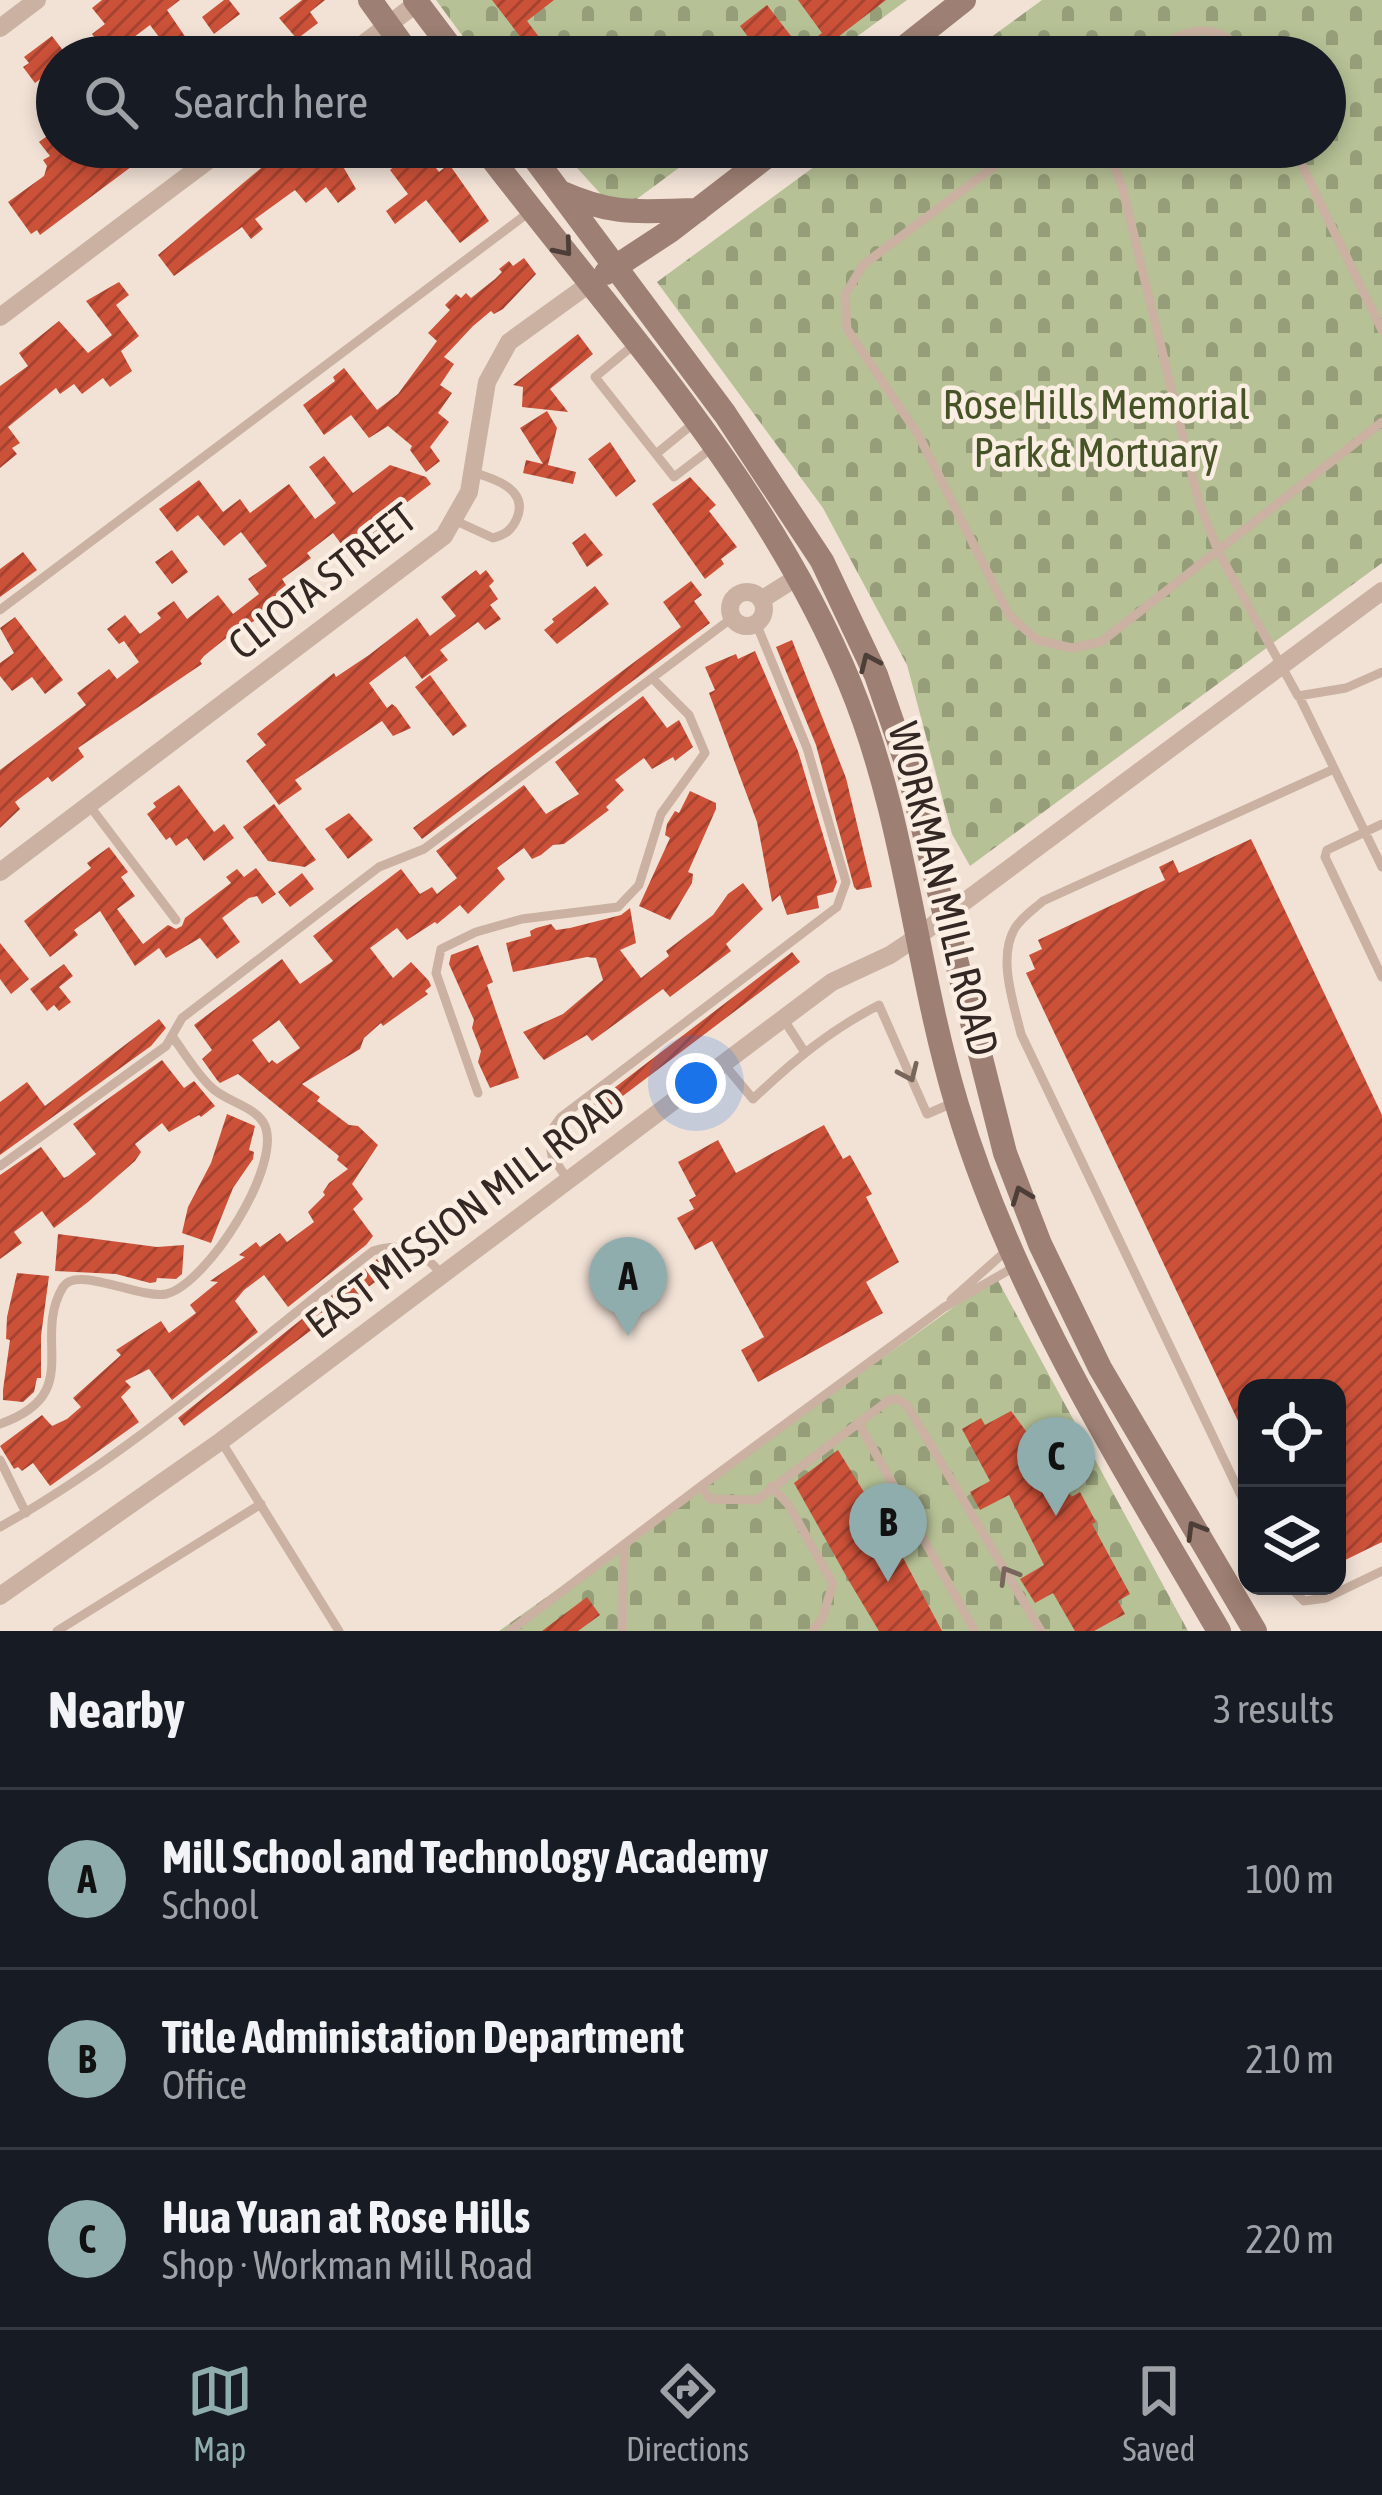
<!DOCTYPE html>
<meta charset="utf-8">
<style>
:root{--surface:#171b24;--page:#242831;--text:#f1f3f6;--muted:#9ea1a6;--line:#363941;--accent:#90adae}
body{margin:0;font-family:"Asap Condensed",sans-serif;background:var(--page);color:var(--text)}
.controls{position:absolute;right:36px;bottom:36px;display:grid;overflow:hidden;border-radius:24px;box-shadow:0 6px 18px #0003}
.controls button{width:108px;height:108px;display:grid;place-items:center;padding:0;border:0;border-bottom:3px solid var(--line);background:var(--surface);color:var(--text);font:60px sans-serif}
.you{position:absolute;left:696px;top:1083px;width:42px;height:42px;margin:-30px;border:9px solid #fff;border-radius:50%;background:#1a73e8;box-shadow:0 0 0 18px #1a73e833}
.badge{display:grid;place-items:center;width:78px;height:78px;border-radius:50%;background:var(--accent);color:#111;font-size:39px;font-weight:700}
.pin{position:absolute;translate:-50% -99px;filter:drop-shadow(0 3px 6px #0008)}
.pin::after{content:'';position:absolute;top:63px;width:42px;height:36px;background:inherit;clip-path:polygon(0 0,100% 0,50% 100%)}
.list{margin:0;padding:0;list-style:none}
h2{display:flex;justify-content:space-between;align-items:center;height:156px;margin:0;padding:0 48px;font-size:51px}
h2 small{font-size:39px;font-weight:400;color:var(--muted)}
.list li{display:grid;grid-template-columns:78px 1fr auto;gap:36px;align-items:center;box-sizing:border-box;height:180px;padding:0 48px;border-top:3px solid var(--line)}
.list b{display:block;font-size:45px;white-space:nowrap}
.list p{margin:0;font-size:39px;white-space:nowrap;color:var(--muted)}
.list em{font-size:39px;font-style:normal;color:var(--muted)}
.icon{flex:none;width:66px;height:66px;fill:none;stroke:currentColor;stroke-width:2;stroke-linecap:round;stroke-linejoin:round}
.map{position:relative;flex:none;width:1382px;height:1631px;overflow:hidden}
.search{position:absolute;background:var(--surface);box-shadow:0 6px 18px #0003;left:36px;right:36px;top:36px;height:132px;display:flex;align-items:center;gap:30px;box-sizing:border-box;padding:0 42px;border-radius:66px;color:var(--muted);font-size:45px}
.sheet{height:696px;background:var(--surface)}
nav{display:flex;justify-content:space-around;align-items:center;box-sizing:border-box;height:168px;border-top:3px solid var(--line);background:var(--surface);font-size:33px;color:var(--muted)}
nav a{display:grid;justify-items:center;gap:6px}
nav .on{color:var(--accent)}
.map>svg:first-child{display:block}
.cemetery{fill:url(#cemetery-stones)}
.building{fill:url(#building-hatch);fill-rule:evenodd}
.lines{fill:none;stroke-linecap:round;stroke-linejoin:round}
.service{stroke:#cab1a1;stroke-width:9}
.minor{stroke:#cab1a1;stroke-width:18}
.secondary{stroke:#9d7f73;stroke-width:24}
.oneway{stroke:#4e3e38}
.oneway2{stroke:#78665c}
.labels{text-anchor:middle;stroke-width:9;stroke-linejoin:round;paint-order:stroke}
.park-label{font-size:42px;fill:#465327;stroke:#faede2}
.street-label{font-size:42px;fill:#342824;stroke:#faede2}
</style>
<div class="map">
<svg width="1382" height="1631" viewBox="0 0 1382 1631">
<defs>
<pattern id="cemetery-stones" width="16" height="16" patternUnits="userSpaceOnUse" patternTransform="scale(3)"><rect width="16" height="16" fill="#b6c195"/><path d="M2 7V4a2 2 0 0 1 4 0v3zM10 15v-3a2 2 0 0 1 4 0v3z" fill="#959d79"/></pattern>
<pattern id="building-hatch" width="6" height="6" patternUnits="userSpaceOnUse" patternTransform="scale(3)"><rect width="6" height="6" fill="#cc5139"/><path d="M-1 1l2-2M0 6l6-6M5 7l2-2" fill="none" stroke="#a64330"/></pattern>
</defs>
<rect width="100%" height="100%" fill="#f2e2d6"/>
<path class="cemetery" d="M 436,0 L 907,0 L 829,57 L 478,57 Z
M 1042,0 L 1382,0 L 1382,563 L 970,866 L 952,834 L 907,665 L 823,508 L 657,282 L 841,147 L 1325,147 L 1325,57 L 964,57 Z
M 558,147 L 707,147 L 618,213 Z
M 996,1277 L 1188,1631 L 499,1631 Z"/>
<path class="building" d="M 102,0 L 180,0 L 167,10 L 199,57 L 174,57 L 150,25 L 109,56 L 92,34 L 105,24 L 92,8 Z
M 224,0 L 229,0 L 240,14 L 214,34 L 202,17 Z
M 302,0 L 325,0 L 310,12 L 318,23 L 297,39 L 279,18 Z
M 492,0 L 554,0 L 527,21 L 554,57 L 536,57 Z
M 798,0 L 886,0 L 812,57 L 763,57 L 740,26 L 767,5 L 801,49 L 822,33 Z
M 52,36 L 68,57 L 57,57 L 57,67 L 35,83 L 23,67 L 29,63 L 24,57 Z
M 51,97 L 57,105 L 57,147 L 141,147 L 147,155 L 40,235 L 37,230 L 31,234 L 8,202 L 44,176 L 47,166 L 43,160 L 50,156 L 39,142 L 54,131 L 37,107 Z
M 286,147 L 362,147 L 341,163 L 356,189 L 338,203 L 326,187 L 306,203 L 295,190 L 255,219 L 263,229 L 251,239 L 242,227 L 174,276 L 158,255 Z
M 386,147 L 420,147 L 439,172 L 449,164 L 489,221 L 460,243 L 426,200 L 395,224 L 386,211 L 408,194 L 390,170 L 398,163 Z
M 524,258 L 536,274 L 503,309 L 494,314 L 491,311 L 473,326 L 444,357 L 454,364 L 440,385 L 452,393 L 438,413 L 449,422 L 430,447 L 440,461 L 426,472 L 410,450 L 412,446 L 388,426 L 369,438 L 351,415 L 324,435 L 303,405 L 335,381 L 333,377 L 344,368 L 377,410 L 398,394 L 437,341 L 428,333 L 450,310 L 445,305 L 456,294 L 461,298 L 466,293 L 471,298 L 495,279 L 502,272 L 499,269 L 509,261 L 513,266 Z
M 119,282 L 129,295 L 116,305 L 139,336 L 121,351 L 132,371 L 110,387 L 103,378 L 82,394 L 74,384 L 60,394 L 56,388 L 8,427 L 20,443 L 12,448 L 17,454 L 0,468 L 0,386 L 28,366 L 19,353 L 59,321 L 88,353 L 112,335 L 86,301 Z
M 578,334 L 593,354 L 550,389 L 568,412 L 522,407 L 523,387 L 513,385 Z
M 547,411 L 557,428 L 548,465 L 576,472 L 573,484 L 523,473 L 526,460 L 543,464 L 520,428 Z
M 610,442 L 636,481 L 616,497 L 588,459 Z
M 324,456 L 353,493 L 390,465 L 426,477 L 431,484 L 376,526 L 384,536 L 367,549 L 361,541 L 347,552 L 333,533 L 307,553 L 311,558 L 282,579 L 290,591 L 281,597 L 284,601 L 248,625 L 246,622 L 204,656 L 200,661 L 202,664 L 78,748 L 84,757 L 52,782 L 48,777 L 15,802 L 20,809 L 0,828 L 0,770 L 86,705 L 77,693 L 109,669 L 117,679 L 139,662 L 124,641 L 119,644 L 107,629 L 125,615 L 140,634 L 161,618 L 157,613 L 174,601 L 187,619 L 218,595 L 233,614 L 259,594 L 248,579 L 267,566 L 241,532 L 224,546 L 198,515 L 177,532 L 159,509 L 199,480 L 223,512 L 240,499 L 250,513 L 289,484 L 315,519 L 336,503 L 309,467 Z
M 690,477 L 716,505 L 709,511 L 737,547 L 721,559 L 724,564 L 705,579 L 652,504 Z
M 585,533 L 603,555 L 587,567 L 572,543 Z
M 172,550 L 188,572 L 172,584 L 155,562 Z
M 23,552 L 37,570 L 0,597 L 0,569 Z
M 476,570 L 480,575 L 486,570 L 494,581 L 489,586 L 498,599 L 490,605 L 501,619 L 485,630 L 478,622 L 440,650 L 448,660 L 422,679 L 405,656 L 369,683 L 387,708 L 392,704 L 396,707 L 411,728 L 393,736 L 382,721 L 295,780 L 302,789 L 279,805 L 246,761 L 266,745 L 257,734 L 334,673 L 336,677 L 369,655 L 417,618 L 430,636 L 456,616 L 441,597 Z
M 691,581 L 702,595 L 694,601 L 710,623 L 422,839 L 413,828 L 681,627 L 663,602 Z
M 595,586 L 609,604 L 557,644 L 544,630 L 554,622 L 552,619 Z
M 15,617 L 63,680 L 45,694 L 32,677 L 12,691 L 0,676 L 0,663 L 14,653 L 0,628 Z
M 792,640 L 846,778 L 872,887 L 857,890 L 854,887 L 816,745 L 776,647 Z
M 755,651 L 798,751 L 837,882 L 833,892 L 817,896 L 819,908 L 787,915 L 780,895 L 772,902 L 757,822 L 709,693 L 715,690 L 705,667 L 736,654 L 738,659 Z
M 430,675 L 467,726 L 453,736 L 415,687 Z
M 643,696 L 667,728 L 679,720 L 693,747 L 675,761 L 673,757 L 652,769 L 644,758 L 615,780 L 624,790 L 606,807 L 609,810 L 564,844 L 553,845 L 541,855 L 532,859 L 524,848 L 497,868 L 505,879 L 468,914 L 460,905 L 437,924 L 435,922 L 407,940 L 397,928 L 370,948 L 393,978 L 411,962 L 429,981 L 431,986 L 425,991 L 428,994 L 383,1026 L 381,1023 L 364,1038 L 360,1049 L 302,1084 L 320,1097 L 317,1101 L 349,1125 L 358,1126 L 378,1145 L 352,1184 L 363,1199 L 353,1209 L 373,1236 L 366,1245 L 288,1307 L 264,1275 L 244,1290 L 235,1301 L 258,1332 L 172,1400 L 149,1369 L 125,1381 L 131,1387 L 121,1397 L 139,1422 L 50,1486 L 33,1463 L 22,1471 L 18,1467 L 14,1469 L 0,1446 L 42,1415 L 52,1426 L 67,1419 L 81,1407 L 73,1398 L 121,1355 L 116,1350 L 161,1321 L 169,1333 L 196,1313 L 190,1305 L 218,1282 L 210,1281 L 245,1257 L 239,1255 L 256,1242 L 260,1247 L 280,1233 L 287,1242 L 314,1222 L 308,1212 L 325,1195 L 323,1192 L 329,1183 L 348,1169 L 337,1160 L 339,1156 L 238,1074 L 220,1083 L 217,1080 L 202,1059 L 212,1050 L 194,1025 L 282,959 L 300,984 L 333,961 L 313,936 L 401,869 L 420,894 L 432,887 L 437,894 L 457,878 L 436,851 L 524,785 L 546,814 L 579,794 L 555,762 ZM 279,1020 L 300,1048 L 277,1064 L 272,1060 L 269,1063 L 252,1040 Z
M 179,785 L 214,832 L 224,824 L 234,838 L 204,861 L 187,838 L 176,846 L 170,837 L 166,840 L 147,814 L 156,807 L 153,803 Z
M 690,791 L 716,803 L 716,809 L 688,872 L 693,874 L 692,883 L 670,920 L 639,906 L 670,838 L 665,835 L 667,824 L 675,811 L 679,813 Z
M 274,804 L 316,860 L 305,867 L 268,861 L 243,827 Z
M 349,813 L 373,840 L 348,859 L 325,829 Z
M 1251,839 L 1382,1115 L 1382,1542 L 1337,1564 L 1337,1388 L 1247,1388 L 1247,1440 L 1026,973 L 1035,969 L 1029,955 L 1042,949 L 1038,940 L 1165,880 L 1159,867 L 1173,860 L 1179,873 Z
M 109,847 L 128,872 L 121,877 L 135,896 L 117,909 L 143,944 L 168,925 L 176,929 L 182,926 L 185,918 L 231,883 L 226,877 L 237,869 L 244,877 L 256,868 L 276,894 L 262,904 L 257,896 L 249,898 L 222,918 L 240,942 L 217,959 L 200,938 L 166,958 L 159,948 L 135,966 L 100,911 L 74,930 L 78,935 L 50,957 L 24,921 L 91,868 L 87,863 Z
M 302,873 L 314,889 L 290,907 L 278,892 Z
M 743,883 L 763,909 L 726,944 L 731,951 L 670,997 L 663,989 L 592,1041 L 587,1035 L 544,1060 L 538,1053 L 523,1032 L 563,1014 L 603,980 L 596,958 L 587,957 L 513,972 L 506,943 L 531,936 L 530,931 L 536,928 L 551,924 L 556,930 L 570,928 L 621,915 L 630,908 L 636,943 L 620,950 L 641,978 L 669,956 L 666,951 L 713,915 L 728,894 Z
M 0,943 L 29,979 L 11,994 L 0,979 Z
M 478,945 L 493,982 L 487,985 L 519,1078 L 490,1088 L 478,1062 L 481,1051 L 472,1028 L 474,1020 L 449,964 L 451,955 Z
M 792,952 L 800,962 L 595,1117 L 588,1108 Z
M 64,964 L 73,976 L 59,987 L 71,1002 L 59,1011 L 54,1005 L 47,1011 L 30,989 Z
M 159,1019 L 166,1028 L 151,1046 L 0,1155 L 0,1102 L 27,1082 L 45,1106 Z
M 162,1060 L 184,1088 L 194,1081 L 215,1106 L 201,1117 L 199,1115 L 169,1132 L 162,1123 L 135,1144 L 141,1152 L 135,1161 L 88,1202 L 54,1228 L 42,1211 L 14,1232 L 22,1243 L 0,1259 L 0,1175 L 41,1147 L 64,1178 L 68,1176 L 96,1154 L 73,1124 Z
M 227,1114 L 255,1126 L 249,1150 L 254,1152 L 253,1159 L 233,1188 L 211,1243 L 182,1233 L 188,1207 L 211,1163 Z
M 824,1125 L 843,1159 L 850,1155 L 872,1194 L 866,1197 L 899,1262 L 866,1282 L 883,1313 L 758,1382 L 741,1350 L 764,1337 L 712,1241 L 695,1250 L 677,1218 L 694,1209 L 689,1200 L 696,1196 L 678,1162 L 718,1140 L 736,1173 Z
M 58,1234 L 157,1247 L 184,1245 L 182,1274 L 176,1279 L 157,1278 L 156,1282 L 150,1283 L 116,1274 L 55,1271 Z
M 377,1259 L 387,1273 L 184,1426 L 178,1418 Z
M 17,1273 L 49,1276 L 41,1336 L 41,1378 L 37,1378 L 34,1392 L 23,1402 L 3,1400 L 3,1390 L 10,1340 L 6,1339 L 7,1317 Z
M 1011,1411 L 1035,1443 L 1043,1439 L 1071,1497 L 1080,1492 L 1096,1522 L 1092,1524 L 1130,1594 L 1118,1601 L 1125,1614 L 1094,1631 L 1075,1631 L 1053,1593 L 1035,1603 L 1020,1579 L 1044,1565 L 1009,1495 L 980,1510 L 970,1492 L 990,1481 L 962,1429 L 981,1418 L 985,1425 Z
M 838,1450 L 893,1539 L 942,1631 L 879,1631 L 849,1581 L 794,1483 Z
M 587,1597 L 600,1615 L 578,1631 L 542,1631 Z"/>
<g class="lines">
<path class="service" d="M 1144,57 C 1182,30 1215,15 1248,57
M 1020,147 L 863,265 L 845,295 L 847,329 L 919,436 L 1009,615 L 1037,640 L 1072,648 L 1101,642 L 1382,422
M 1106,147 L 1122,186 L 1199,503 L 1219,553 L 1298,696 L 1346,688 L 1382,672
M 1293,147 L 1382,330
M 636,343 L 595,377 L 674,477 L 712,448
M 656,454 L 694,423
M 454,520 L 493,538 C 505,535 512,530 517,518 C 529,489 493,478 472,472
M 0,610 L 532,210
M 1299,696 L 1382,867
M 89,805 L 176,920
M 1382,824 L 1327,850 L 1325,857 L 1382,977
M 784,1020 L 804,1051
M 723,1063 L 753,1099 C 793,1061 830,1030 879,1005 L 927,1114 L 955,1102
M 478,1093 L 436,973 L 441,949 L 476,932 L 522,919 L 618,907 L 639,885 L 661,814 L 705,753 L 689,715 L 652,678
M 0,1166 L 166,1046 L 182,1018 L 379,867 L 424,849 L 732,618
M 568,1180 L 552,1156 L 548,1135 L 561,1117 L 837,907 L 846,882 L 807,748 L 756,623
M 951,1300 L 1006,1251
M 858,1422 L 975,1631
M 0,1424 C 86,1394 31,1340 63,1287 C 76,1265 140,1299 166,1294 C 207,1285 287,1159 263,1122 C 253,1106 225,1101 211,1087 C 196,1073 184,1052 172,1036
M 221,1441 L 339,1631
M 0,1460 L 26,1513
M 701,1486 L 943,1308 L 1016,1266
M 771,1486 L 788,1504 L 833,1584 L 822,1619 L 813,1631
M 1247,1508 L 1021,1034 C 1014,1004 997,958 1015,928 C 1021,918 1034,909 1043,901 L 1334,769
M 0,1527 C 134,1452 252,1345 373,1251 C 405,1241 421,1251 442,1274
M 1289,1586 L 1304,1601 L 1326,1598 L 1382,1571
M 57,1631 L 261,1504
M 510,1631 L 701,1486 L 710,1499 L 757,1500 L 889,1400 L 897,1399 L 907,1405 L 1041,1631
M 622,1631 L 624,1547"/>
<path class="minor" d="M 0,28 L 37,0
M 346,57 L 417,3
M 0,317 L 226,147
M730 609a17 17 0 1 1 34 0a17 17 0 1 1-34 0Z
M 761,600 L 799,576
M 0,872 L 444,536 L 469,492 L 487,382 L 509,342 L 592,282
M 0,1596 L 221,1441 L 832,982 L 890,955 L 917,937 L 1382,591"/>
<path class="secondary" d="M 370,0 L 411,57
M 415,0 L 458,57
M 892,57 L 964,0
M 483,147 C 614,319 767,482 850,684 C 906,819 915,966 957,1105 C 1014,1295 1120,1461 1219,1631
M 526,147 L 725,414 L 822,561 L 876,675 L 907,765 L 1005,1153 L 1040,1244 L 1100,1368 L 1255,1631
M 560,192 C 617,217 638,211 698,210
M 606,273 L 670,231 L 779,147"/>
</g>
<defs><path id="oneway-chevron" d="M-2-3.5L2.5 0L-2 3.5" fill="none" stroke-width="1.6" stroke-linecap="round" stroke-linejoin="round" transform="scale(3)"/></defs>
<g class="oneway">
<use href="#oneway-chevron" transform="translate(564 248) rotate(50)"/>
<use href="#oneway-chevron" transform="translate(869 662) rotate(-114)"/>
<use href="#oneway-chevron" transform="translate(1021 1195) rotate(-111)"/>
<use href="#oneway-chevron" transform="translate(1195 1530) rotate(-121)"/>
</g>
<g class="oneway2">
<use href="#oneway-chevron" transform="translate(909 1073) rotate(66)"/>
<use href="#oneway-chevron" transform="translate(1008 1575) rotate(-121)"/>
</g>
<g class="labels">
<g class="park-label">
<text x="1096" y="419">Rose Hills Memorial<tspan x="1096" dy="48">Park &amp; Mortuary</tspan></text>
</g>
<g class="street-label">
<text transform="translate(322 581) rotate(-38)" y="15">CLIOTA STREET</text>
<text transform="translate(944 889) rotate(76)" y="15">WORKMAN MILL ROAD</text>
<text transform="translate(465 1212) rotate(-37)" y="15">EAST MISSION MILL ROAD</text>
</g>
</g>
</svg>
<div class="controls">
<button><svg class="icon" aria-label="locate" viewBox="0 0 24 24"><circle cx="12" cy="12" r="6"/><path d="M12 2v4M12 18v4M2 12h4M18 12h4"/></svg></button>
<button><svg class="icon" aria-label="layers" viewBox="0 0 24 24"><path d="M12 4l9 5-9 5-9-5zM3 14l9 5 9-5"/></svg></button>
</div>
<div class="you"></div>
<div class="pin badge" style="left:628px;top:1336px">A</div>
<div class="pin badge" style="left:888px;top:1582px">B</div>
<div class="pin badge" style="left:1056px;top:1516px">C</div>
<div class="search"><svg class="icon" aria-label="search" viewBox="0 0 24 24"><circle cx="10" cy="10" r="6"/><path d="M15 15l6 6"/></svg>Search here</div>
</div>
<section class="sheet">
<h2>Nearby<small>3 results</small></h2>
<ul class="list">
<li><span class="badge">A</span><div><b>Mill School and Technology Academy</b><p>School</p></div><em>100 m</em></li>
<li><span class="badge">B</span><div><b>Title Administation Department</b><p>Office</p></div><em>210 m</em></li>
<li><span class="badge">C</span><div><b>Hua Yuan at Rose Hills</b><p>Shop · Workman Mill Road</p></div><em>220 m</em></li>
</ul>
</section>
<nav>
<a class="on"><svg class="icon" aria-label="map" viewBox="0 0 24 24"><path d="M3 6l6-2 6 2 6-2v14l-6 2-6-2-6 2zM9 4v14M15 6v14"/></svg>Map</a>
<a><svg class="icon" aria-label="directions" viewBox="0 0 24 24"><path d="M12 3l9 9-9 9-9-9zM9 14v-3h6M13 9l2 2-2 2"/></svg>Directions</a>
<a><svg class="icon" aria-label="saved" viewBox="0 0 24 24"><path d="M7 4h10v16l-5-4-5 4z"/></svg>Saved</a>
</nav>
